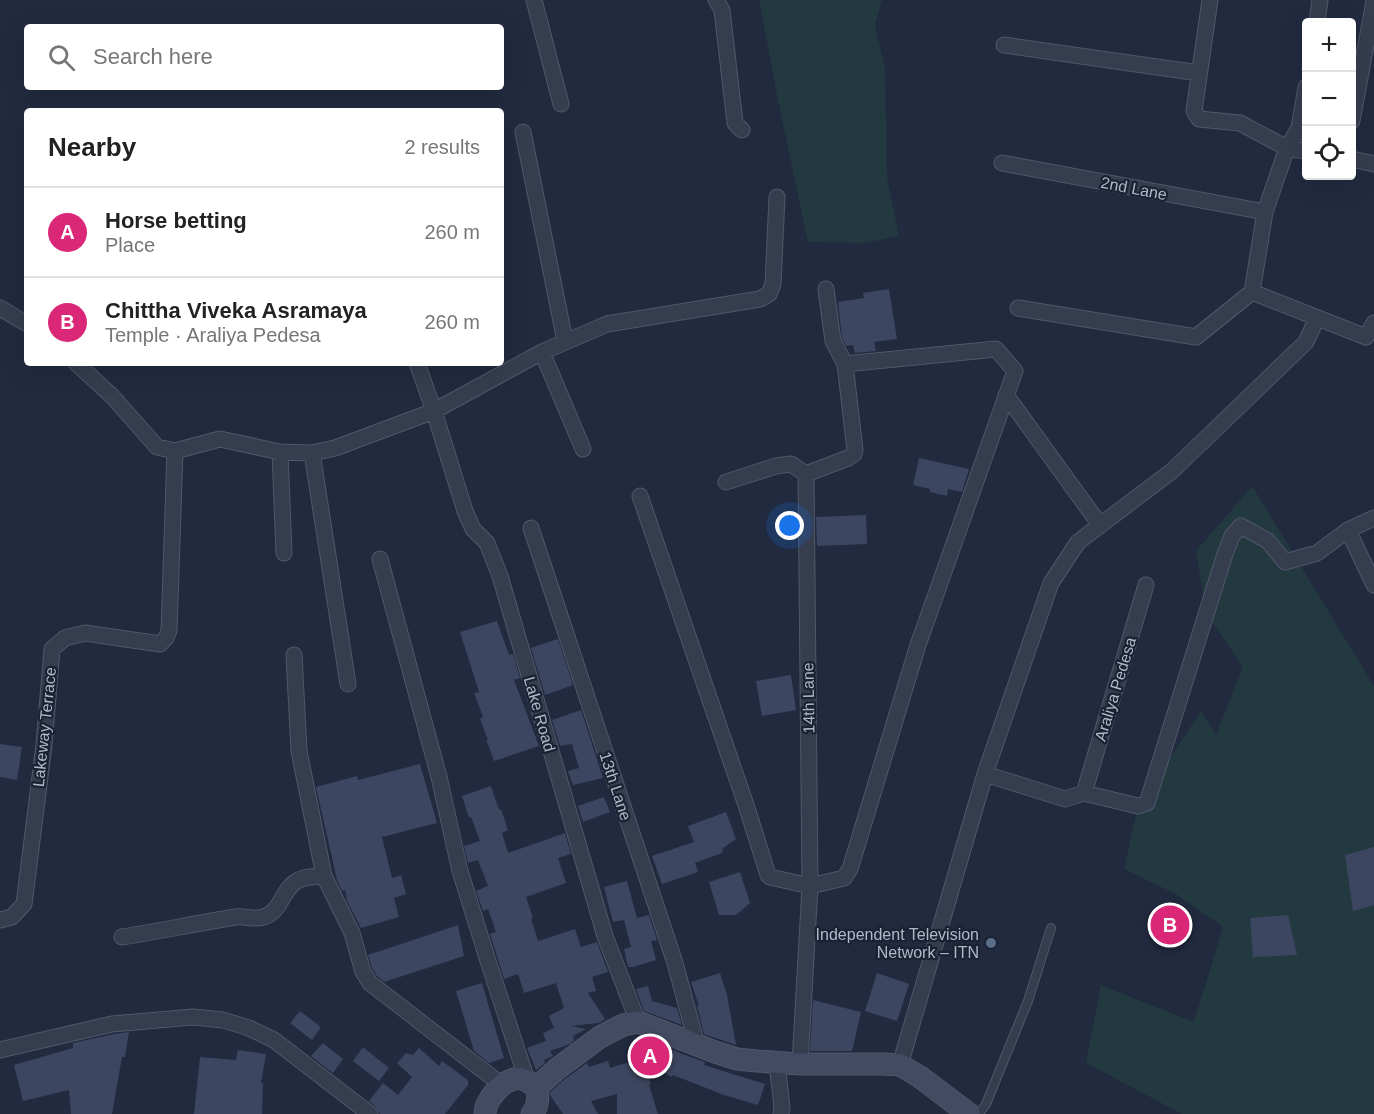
<!DOCTYPE html>
<meta charset="utf-8">
<style>
:root{--surface:#fff;--page:#f6f6f6;--text:#222;--muted:#767676;--line:#e0e0e0;--accent:#db2777}
body{margin:0;font-family:Helvetica,sans-serif;background:var(--page);color:var(--text)}
.controls{position:absolute;right:18px;top:18px;display:grid;overflow:hidden;border-radius:6px;box-shadow:0 6px 24px #0002}
.controls button{width:54px;height:54px;display:grid;place-items:center;padding:0;border:0;border-bottom:2px solid var(--line);background:var(--surface);color:var(--text);font:30px sans-serif}
.you{position:absolute;left:790px;top:526px;width:21px;height:21px;margin:-15px;border:4px solid #fff;border-radius:50%;background:#1a73e8;box-shadow:0 0 0 9px #1a73e833}
.badge{display:grid;place-items:center;width:39px;height:39px;border-radius:50%;background:var(--accent);color:#fff;font-size:20px;font-weight:700}
.pin{position:absolute;translate:-50% -50%;border:3px solid #fff;box-shadow:0 2px 6px #0006}
.list{margin:0;padding:0;list-style:none}
h2{display:flex;justify-content:space-between;align-items:center;height:78px;margin:0;padding:0 24px;font-size:26px}
h2 small{font-size:20px;font-weight:400;color:var(--muted)}
.list li{display:grid;grid-template-columns:39px 1fr auto;gap:18px;align-items:center;box-sizing:border-box;height:90px;padding:0 24px;border-top:2px solid var(--line)}
.list b{display:block;font-size:22px;white-space:nowrap}
.list p{margin:0;font-size:20px;white-space:nowrap;color:var(--muted)}
.list em{font-size:20px;font-style:normal;color:var(--muted)}
.icon{flex:none;width:33px;height:33px;fill:none;stroke:currentColor;stroke-width:2;stroke-linecap:round;stroke-linejoin:round}
.map{position:relative;flex:none;width:1374px;height:1114px;overflow:hidden}
.search{position:absolute;background:var(--surface);box-shadow:0 6px 24px #0002;left:24px;top:24px;width:480px;height:66px;display:flex;align-items:center;gap:15px;box-sizing:border-box;padding:0 21px;border-radius:6px;color:var(--muted);font-size:22px}
.panel{position:absolute;background:var(--surface);box-shadow:0 6px 24px #0002;left:24px;top:108px;width:480px;height:258px;border-radius:6px}
.map>svg:first-child{display:block}
.green{fill:#233940}
.building{fill:#3d4660}
.lines{fill:none;stroke-linecap:round;stroke-linejoin:round}
.lane-casing{stroke:#50586a;stroke-width:10}
.street-casing{stroke:#50586a;stroke-width:17}
.secondary-casing{stroke:#50586a;stroke-width:23}
.lane{stroke:#353d4f;stroke-width:8}
.street{stroke:#353d4f;stroke-width:15}
.secondary{stroke:#434b62;stroke-width:21}
.service-dot{fill:#5c6f8a;stroke:#1a2234;stroke-width:2}
.labels{text-anchor:middle;stroke-width:4.5;stroke-linejoin:round;paint-order:stroke}
.street-label{font-size:16px;fill:#b1b8ca;stroke:#1a2234}
.poi-label{font-size:16px;fill:#b1b8ca;stroke:#1a2234;text-anchor:end}
</style>
<div class="map">
<svg width="1374" height="1114" viewBox="0 0 1374 1114">
<rect width="100%" height="100%" fill="#212a3f"/>
<path class="green" d="M 759,0 L 882,0 L 875,25 L 885,69 L 887,178 L 899,236 L 865,243 L 808,242 L 781,115 Z
M 1252,486 L 1374,686 L 1374,1114 L 1182,1114 L 1086,1063 L 1101,985 L 1194,1022 L 1223,927 L 1176,894 L 1124,869 L 1138,806 L 1201,711 L 1216,735 L 1243,667 L 1206,613 L 1196,551 Z"/>
<path class="building" d="M 889,289 L 897,339 L 874,342 L 876,351 L 855,353 L 853,345 L 846,346 L 842,338 L 838,302 L 864,298 L 863,293 Z
M 919,458 L 969,469 L 962,492 L 948,489 L 947,496 L 930,492 L 930,489 L 913,485 Z
M 866,515 L 867,544 L 817,546 L 816,517 Z
M 497,621 L 509,655 L 513,654 L 520,678 L 514,680 L 539,746 L 494,761 L 486,739 L 488,740 L 480,719 L 483,717 L 474,693 L 479,692 L 460,632 Z
M 558,639 L 573,685 L 545,695 L 531,648 Z
M 791,675 L 796,710 L 762,716 L 756,681 Z
M 581,710 L 603,778 L 573,785 L 568,771 L 579,768 L 572,744 L 560,746 L 552,720 Z
M 0,744 L 22,747 L 17,780 L 0,777 Z
M 420,764 L 437,823 L 382,837 L 392,878 L 401,875 L 406,894 L 394,898 L 399,917 L 361,928 L 347,901 L 345,890 L 342,891 L 337,880 L 316,787 L 357,776 L 358,780 Z
M 491,786 L 499,810 L 501,809 L 508,830 L 502,833 L 508,853 L 565,833 L 571,854 L 558,858 L 566,883 L 526,897 L 533,918 L 531,919 L 538,941 L 575,929 L 581,947 L 597,942 L 608,972 L 592,977 L 596,991 L 588,993 L 605,1019 L 599,1023 L 571,1026 L 586,1029 L 573,1036 L 574,1040 L 570,1044 L 550,1051 L 553,1056 L 544,1060 L 545,1063 L 536,1070 L 527,1048 L 546,1041 L 543,1033 L 554,1028 L 549,1016 L 564,1008 L 556,983 L 524,993 L 518,974 L 504,979 L 490,934 L 496,932 L 488,909 L 483,911 L 476,891 L 488,886 L 478,860 L 468,863 L 464,846 L 480,841 L 471,817 L 469,818 L 462,796 Z
M 604,797 L 610,812 L 583,822 L 578,806 Z
M 726,812 L 736,839 L 723,848 L 722,853 L 695,863 L 698,872 L 662,884 L 652,856 L 694,842 L 688,826 Z
M 1374,847 L 1374,905 L 1353,911 L 1345,855 Z
M 740,872 L 750,903 L 736,915 L 719,915 L 709,882 Z
M 627,881 L 637,918 L 649,915 L 657,940 L 651,941 L 656,960 L 633,967 L 628,967 L 624,949 L 631,947 L 624,920 L 613,922 L 604,887 Z
M 1288,915 L 1297,955 L 1253,957 L 1250,918 Z
M 458,925 L 464,956 L 384,982 L 377,976 L 372,968 L 368,955 Z
M 720,973 L 727,995 L 736,1045 L 704,1034 L 697,1006 L 699,1006 L 691,982 Z
M 877,973 L 909,984 L 897,1021 L 865,1011 Z
M 482,983 L 504,1058 L 489,1063 L 474,1051 L 456,991 Z
M 648,986 L 652,1001 L 677,1008 L 682,1025 L 644,1011 L 636,989 Z
M 813,1000 L 861,1012 L 852,1051 L 810,1051 Z
M 300,1011 L 321,1027 L 312,1040 L 290,1023 Z
M 129,1032 L 125,1057 L 122,1057 L 112,1114 L 71,1114 L 69,1090 L 23,1101 L 14,1065 L 73,1048 L 73,1043 L 114,1034 Z
M 642,1041 L 663,1045 L 682,1054 L 705,1062 L 704,1065 L 765,1084 L 758,1105 L 724,1095 L 673,1075 L 672,1077 L 646,1065 L 651,1084 L 649,1085 L 658,1114 L 617,1114 L 617,1094 L 591,1101 L 598,1114 L 563,1114 L 550,1095 L 550,1092 L 565,1079 L 587,1063 L 589,1067 L 608,1061 L 610,1068 L 646,1057 Z
M 323,1043 L 343,1059 L 333,1073 L 311,1056 Z
M 363,1047 L 389,1068 L 379,1081 L 353,1061 Z
M 419,1048 L 439,1066 L 442,1061 L 468,1080 L 468,1085 L 445,1114 L 380,1114 L 376,1107 L 369,1101 L 383,1083 L 398,1095 L 412,1077 L 397,1063 L 406,1053 L 413,1055 Z
M 238,1050 L 266,1054 L 261,1083 L 263,1083 L 262,1114 L 194,1114 L 200,1057 L 236,1060 Z"/>
<g class="lines">
<defs>
<path id="lane" d="M 979,1114 L 986,1104 L 1028,1001 L 1051,928"/>
<path id="street" d="M 534,0 L 561,104
M 716,0 L 722,10 L 735,123 L 742,130
M 1210,0 L 1194,111 L 1199,119 L 1240,123 L 1287,148 L 1306,151
M 1317,22 L 1320,0
M 1004,45 L 1199,73
M 1352,121 L 1374,1
M 523,132 L 565,341
M 1352,159 L 1374,164
M 1002,163 L 1265,212
M 1252,292 L 1265,212 L 1287,148 L 1299,128 L 1306,87
M 0,308 L 27,324
M 1018,308 L 1196,337 L 1252,292 L 1366,337 L 1374,323
M 542,352 L 583,449
M 76,363 L 112,396 L 157,447 L 175,451 L 220,439 L 280,452 L 312,453 L 335,448 L 434,411 L 542,352 L 607,324 L 760,299 L 769,294 L 773,284 L 777,197
M 417,363 L 434,411 L 465,511 L 473,529 L 487,543 L 500,576 L 605,936 L 638,1022
M 1006,395 L 1100,525
M 280,452 L 284,553
M 312,453 L 348,684
M 726,482 L 776,466 L 791,464 L 806,474
M 640,496 L 747,808 L 768,875 L 770,877 L 810,886 L 844,878 L 850,869 L 918,645 L 1015,371 L 996,349 L 845,364
M 531,528 L 675,963 L 697,1045
M 1348,530 L 1374,585
M 380,559 L 439,777 L 460,871 L 488,961 L 527,1080
M 294,655 L 299,751 L 324,876 L 352,933 L 363,972 L 370,983 L 502,1085
M 985,774 L 1065,799 L 1084,793 L 1138,806 L 1147,803 L 1225,554 L 1232,536 L 1241,526 L 1268,541 L 1285,562 L 1317,553 L 1348,530 L 1374,518
M 1084,793 L 1146,585
M 0,920 L 12,917 L 24,904 L 44,745 L 52,649 L 65,638 L 85,633 L 160,644 L 166,638 L 169,631 L 175,451
M 122,937 C 160,931 198,923 236,917 C 245,916 255,920 263,917 C 281,913 282,889 297,881 C 304,876 316,877 324,876
M 0,1050 L 112,1024 L 193,1017 L 223,1020 L 249,1028 L 274,1040 L 370,1114
M 777,1063 L 782,1107 L 781,1114
M 800,1064 L 810,886 L 806,474 L 848,458 L 854,454 L 855,450 L 845,364 L 833,341 L 826,289
M 900,1065 L 985,774 L 1051,583 L 1078,542 L 1172,471 L 1306,342 L 1317,318"/>
<path id="secondary" d="M 537,1087 L 557,1069 L 600,1037 L 623,1025 L 638,1022 L 715,1052 L 737,1059 L 757,1061 L 800,1064 L 882,1064 L 900,1065 L 920,1077 L 969,1114
M 485,1114 C 485,1101 501,1081 515,1079 C 523,1077 530,1083 537,1087
M 532,1114 C 539,1106 538,1097 537,1087"/>
</defs>
<use href="#lane" class="lane-casing"/>
<use href="#street" class="street-casing"/>
<use href="#secondary" class="secondary-casing"/>
<use href="#lane" class="lane"/>
<use href="#street" class="street"/>
<use href="#secondary" class="secondary"/>
</g>
<circle class="service-dot" cx="991" cy="943" r="6"/>
<g class="labels">
<g class="street-label">
<text transform="translate(1134 188) rotate(11)" y="6">2nd Lane</text>
<text transform="translate(1115 689) rotate(-73)" y="6">Araliya Pedesa</text>
<text transform="translate(808 698) rotate(-91)" y="6">14th Lane</text>
<text transform="translate(540 714) rotate(74)" y="6">Lake Road</text>
<text transform="translate(44 727) rotate(-84)" y="6">Lakeway Terrace</text>
<text transform="translate(616 786) rotate(72)" y="6">13th Lane</text>
</g>
<g class="poi-label">
<text x="979" y="940">Independent Television<tspan x="979" dy="18">Network – ITN</tspan></text>
</g>
</g>
</svg>
<div class="controls">
<button>+</button>
<button>−</button>
<button><svg class="icon" aria-label="locate" viewBox="0 0 24 24"><circle cx="12" cy="12" r="6"/><path d="M12 2v4M12 18v4M2 12h4M18 12h4"/></svg></button>
</div>
<div class="you"></div>
<div class="pin badge" style="left:650px;top:1056px">A</div>
<div class="pin badge" style="left:1170px;top:925px">B</div>
<div class="search"><svg class="icon" aria-label="search" viewBox="0 0 24 24"><circle cx="10" cy="10" r="6"/><path d="M15 15l6 6"/></svg>Search here</div>
<section class="panel">
<h2>Nearby<small>2 results</small></h2>
<ul class="list">
<li><span class="badge">A</span><div><b>Horse betting</b><p>Place</p></div><em>260 m</em></li>
<li><span class="badge">B</span><div><b>Chittha Viveka Asramaya</b><p>Temple · Araliya Pedesa</p></div><em>260 m</em></li>
</ul>
</section>
</div>
